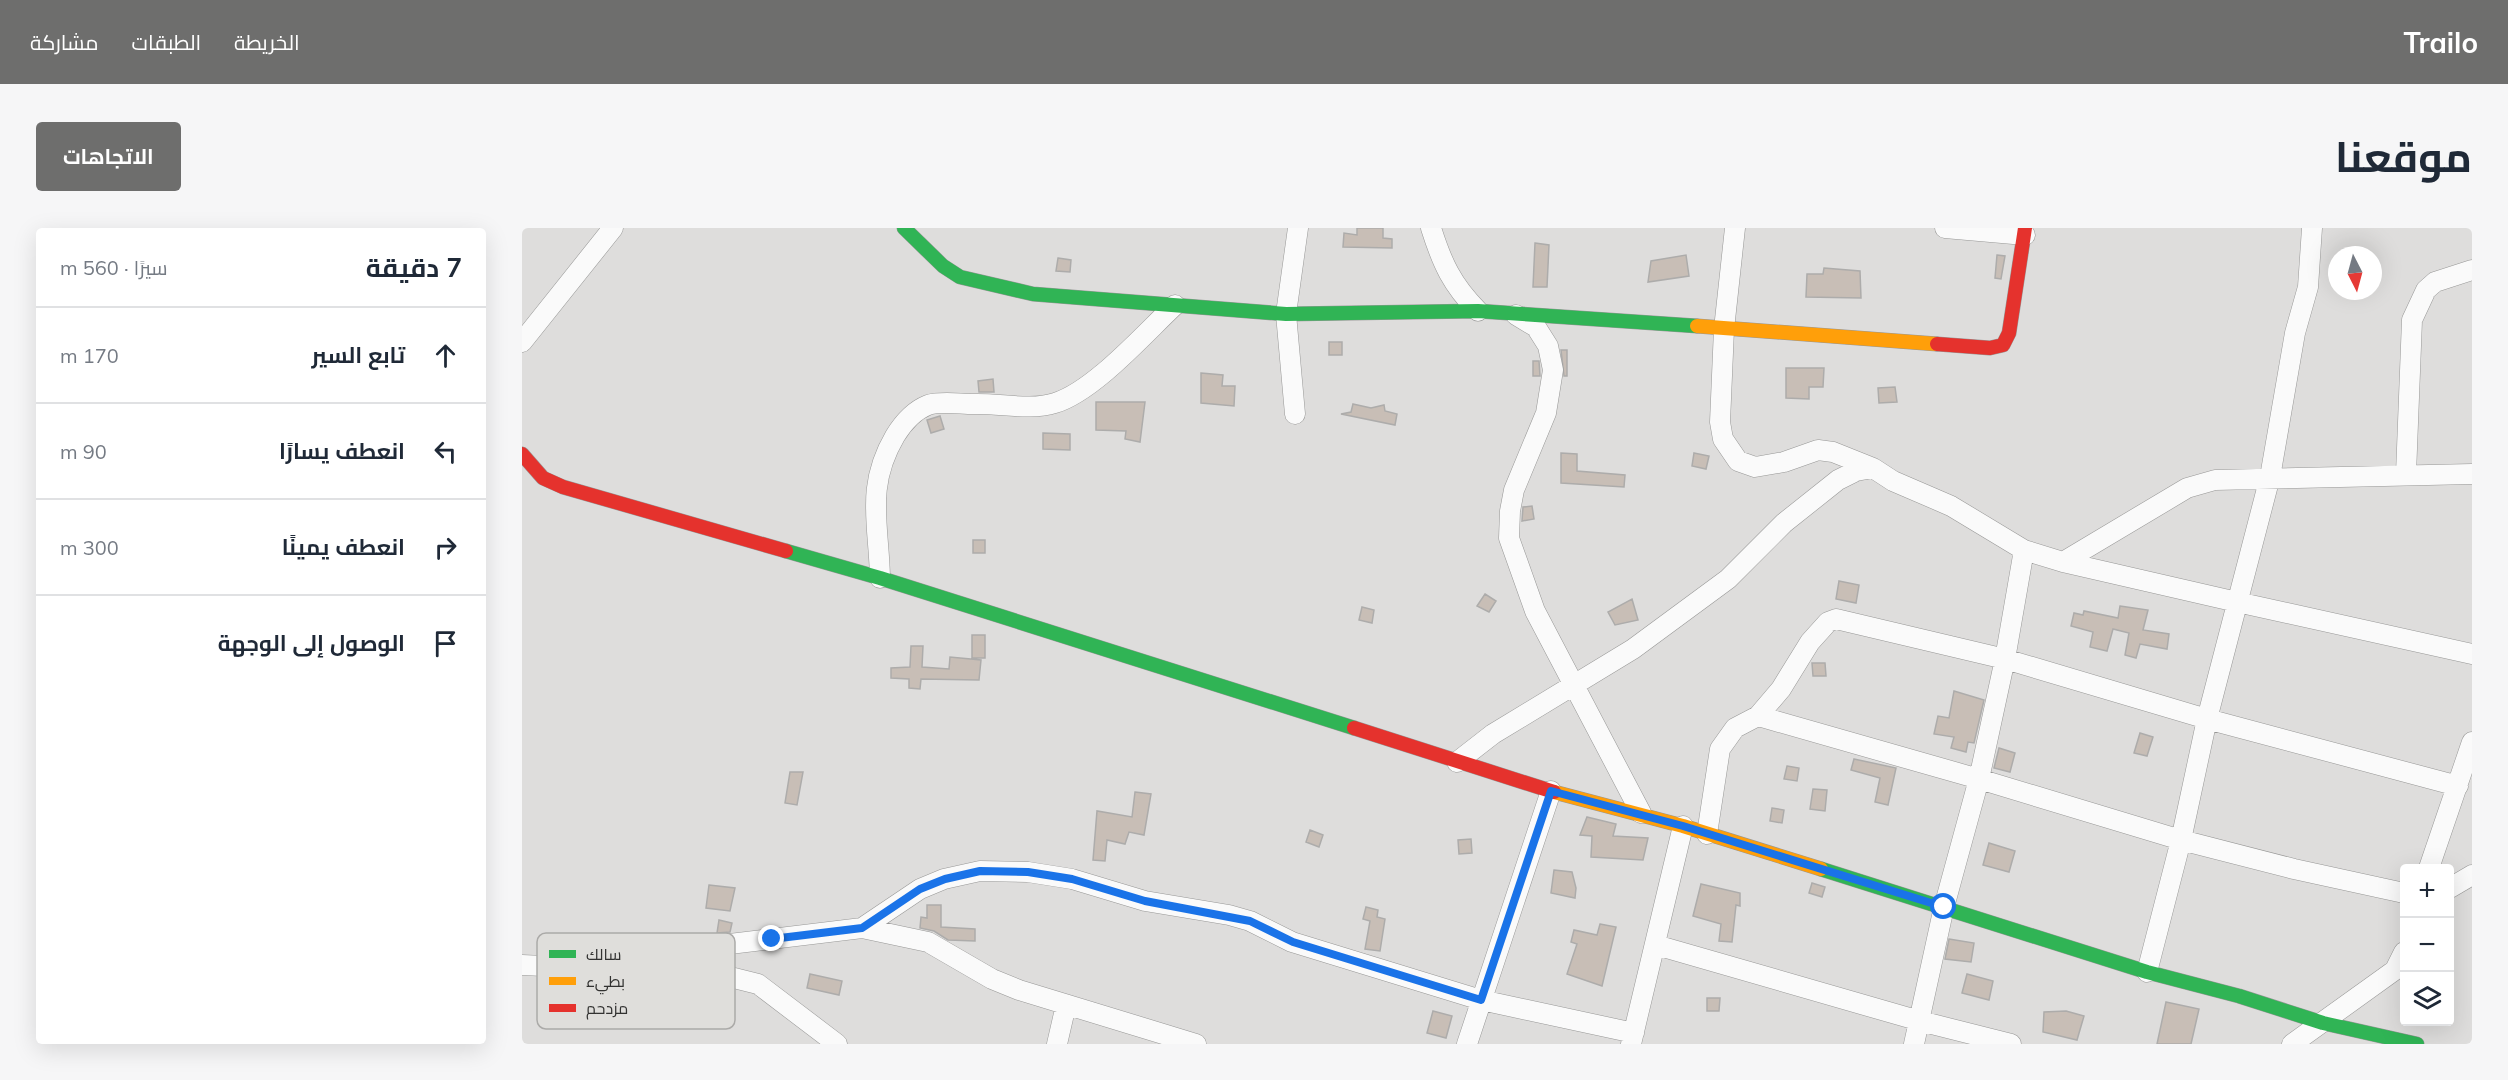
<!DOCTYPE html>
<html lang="ar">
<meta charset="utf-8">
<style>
:root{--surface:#fff;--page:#f6f6f7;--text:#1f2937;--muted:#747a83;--line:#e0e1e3;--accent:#6e6e6d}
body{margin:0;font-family:Mulish,Cairo,sans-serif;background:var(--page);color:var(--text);direction:rtl}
.controls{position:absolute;right:18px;bottom:18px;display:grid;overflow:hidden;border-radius:6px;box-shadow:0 6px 24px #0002}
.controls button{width:54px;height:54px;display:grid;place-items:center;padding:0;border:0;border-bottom:2px solid var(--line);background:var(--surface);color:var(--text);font:30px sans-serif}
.compass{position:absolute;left:1806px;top:18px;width:54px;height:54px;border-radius:50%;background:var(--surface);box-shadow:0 6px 24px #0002;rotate:174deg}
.stop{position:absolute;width:18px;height:18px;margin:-14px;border:4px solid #1a73e8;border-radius:50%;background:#fff}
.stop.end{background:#1a73e8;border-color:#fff;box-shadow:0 2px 6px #0008}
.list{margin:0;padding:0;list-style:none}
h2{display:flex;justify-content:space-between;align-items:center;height:78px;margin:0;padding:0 24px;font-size:26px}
h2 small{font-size:20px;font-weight:400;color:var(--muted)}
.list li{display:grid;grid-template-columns:39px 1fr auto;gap:18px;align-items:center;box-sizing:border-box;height:96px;padding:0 24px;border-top:2px solid var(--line)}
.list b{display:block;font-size:22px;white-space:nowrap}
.list em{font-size:20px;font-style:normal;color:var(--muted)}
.icon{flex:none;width:33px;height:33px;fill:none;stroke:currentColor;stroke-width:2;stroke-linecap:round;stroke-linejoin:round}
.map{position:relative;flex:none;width:1950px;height:816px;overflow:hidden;direction:ltr;border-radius:6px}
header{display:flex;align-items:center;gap:36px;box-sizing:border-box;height:84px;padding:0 30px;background:var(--accent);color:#fff}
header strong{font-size:28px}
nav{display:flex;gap:33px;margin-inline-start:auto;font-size:21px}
.intro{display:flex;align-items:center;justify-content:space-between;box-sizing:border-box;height:144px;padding:0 36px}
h1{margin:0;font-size:42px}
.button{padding:15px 27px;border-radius:6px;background:var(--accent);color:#fff;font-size:21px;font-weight:700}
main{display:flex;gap:36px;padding:0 36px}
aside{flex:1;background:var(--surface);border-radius:6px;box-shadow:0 6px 24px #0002}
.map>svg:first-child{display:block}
.building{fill:#c8beb6;stroke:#adacab;stroke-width:1.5}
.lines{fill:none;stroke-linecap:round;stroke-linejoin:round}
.street-casing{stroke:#979796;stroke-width:21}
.fast-casing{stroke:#979796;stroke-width:15}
.slow-casing{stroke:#979796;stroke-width:15}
.jam-casing{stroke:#979796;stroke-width:15}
.street{stroke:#fafafa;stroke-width:20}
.fast{stroke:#30b455;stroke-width:14}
.slow{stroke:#ff9f0a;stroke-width:14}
.jam{stroke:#e5322d;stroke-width:14}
.route{stroke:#1a73e8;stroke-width:8}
.key{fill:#dfdedb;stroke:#abaaa8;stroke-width:1.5}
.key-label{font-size:16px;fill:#323231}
</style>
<header>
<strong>Trailo</strong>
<nav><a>الخريطة</a><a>الطبقات</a><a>مشاركة</a></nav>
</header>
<div class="intro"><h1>موقعنا</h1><a class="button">الاتجاهات</a></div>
<main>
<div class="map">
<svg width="1950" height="816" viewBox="0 0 1950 816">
<rect width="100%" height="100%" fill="#dedddc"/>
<path class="building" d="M 835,0 L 861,0 L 861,10 L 870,11 L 870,20 L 821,19 L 822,5 L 835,7 Z
M 1013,15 L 1027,17 L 1025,59 L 1011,59 Z
M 1164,27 L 1167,48 L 1126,54 L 1129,33 Z
M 1475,27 L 1483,28 L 1479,51 L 1473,50 Z
M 536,30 L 549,32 L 548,44 L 534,43 Z
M 1302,40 L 1338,43 L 1339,70 L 1284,69 L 1285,46 L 1301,46 Z
M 807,114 L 820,114 L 820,127 L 807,127 Z
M 1039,122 L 1045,122 L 1045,148 L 1042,148 Z
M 1011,133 L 1017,133 L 1018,148 L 1011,148 Z
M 1264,140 L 1302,140 L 1301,159 L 1287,159 L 1287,171 L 1264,170 Z
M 679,145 L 701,147 L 700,158 L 713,158 L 712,178 L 679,175 Z
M 471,151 L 472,164 L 457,164 L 456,153 Z
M 1373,159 L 1375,174 L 1357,175 L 1356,160 Z
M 574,174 L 623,174 L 618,214 L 603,211 L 604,203 L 574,202 Z
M 831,176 L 849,180 L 862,177 L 863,183 L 875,186 L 873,197 L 819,186 L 829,184 Z
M 418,188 L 422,201 L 409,205 L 405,192 Z
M 521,205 L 548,206 L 548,222 L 521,221 Z
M 1039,225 L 1055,226 L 1055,243 L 1103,247 L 1102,259 L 1039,255 Z
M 1172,225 L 1187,228 L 1184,241 L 1170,238 Z
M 1010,278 L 1012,291 L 1000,293 L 1001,279 Z
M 451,312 L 463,312 L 463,325 L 451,325 Z
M 1317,353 L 1337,357 L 1334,375 L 1314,371 Z
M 963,366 L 974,373 L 967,384 L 955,378 Z
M 1110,371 L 1116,392 L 1093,397 L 1086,384 Z
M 1598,378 L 1626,382 L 1621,402 L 1647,406 L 1645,421 L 1618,416 L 1614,430 L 1603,427 L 1607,405 L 1591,401 L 1585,423 L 1568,419 L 1571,404 L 1549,398 L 1552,385 L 1561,387 L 1562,383 L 1596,390 Z
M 840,379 L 852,382 L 850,395 L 837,392 Z
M 450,407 L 463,407 L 463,430 L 450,430 Z
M 389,418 L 401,418 L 400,439 L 427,441 L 428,429 L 459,432 L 457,452 L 399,451 L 398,461 L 387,460 L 387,451 L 369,450 L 369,440 L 388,439 Z
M 1290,435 L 1303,435 L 1304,448 L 1291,448 Z
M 1432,463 L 1462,472 L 1452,515 L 1446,514 L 1444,524 L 1429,520 L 1432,509 L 1412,506 L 1416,488 L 1427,490 Z
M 1618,505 L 1631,509 L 1625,528 L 1612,525 Z
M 1477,520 L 1493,525 L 1488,544 L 1472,540 Z
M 1332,531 L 1374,540 L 1366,577 L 1353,574 L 1358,550 L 1329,542 Z
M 1265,538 L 1277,540 L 1275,553 L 1262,551 Z
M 268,544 L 281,544 L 275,577 L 263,575 Z
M 1291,561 L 1305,562 L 1303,583 L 1288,581 Z
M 613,564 L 629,566 L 622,607 L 607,604 L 603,616 L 585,612 L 583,633 L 571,632 L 575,583 L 610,589 Z
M 1250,580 L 1262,582 L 1260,595 L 1248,593 Z
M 1065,589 L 1094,596 L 1091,608 L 1126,610 L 1121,632 L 1069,629 L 1070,608 L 1058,607 Z
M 788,602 L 801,607 L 797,619 L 784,614 Z
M 949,611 L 950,625 L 937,626 L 936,612 Z
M 1467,615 L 1493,623 L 1487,644 L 1461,637 Z
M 1032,642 L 1050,644 L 1054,660 L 1053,670 L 1029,665 Z
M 1290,655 L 1303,659 L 1300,669 L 1287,665 Z
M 1179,656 L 1218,665 L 1218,678 L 1214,677 L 1210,714 L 1197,713 L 1199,696 L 1171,688 Z
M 187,657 L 213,660 L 208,683 L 184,680 Z
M 405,677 L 419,677 L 419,699 L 453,701 L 453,713 L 426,712 L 412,703 L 398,700 L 399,689 L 405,690 Z
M 844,679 L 856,682 L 855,689 L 863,691 L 858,723 L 843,721 L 848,693 L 841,691 Z
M 197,692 L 210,695 L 208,704 L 195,705 Z
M 1078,696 L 1094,699 L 1080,758 L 1045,746 L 1055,716 L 1049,714 L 1052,702 L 1075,707 Z
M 1427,711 L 1452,715 L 1449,734 L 1423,731 Z
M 288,746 L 320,753 L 317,767 L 285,760 Z
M 1445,746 L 1471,753 L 1467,772 L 1440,765 Z
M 1185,770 L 1198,770 L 1197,783 L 1185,783 Z
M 1644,774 L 1677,781 L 1669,816 L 1635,816 Z
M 911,783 L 930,788 L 924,810 L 905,805 Z
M 1544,783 L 1562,788 L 1555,812 L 1521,804 L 1522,784 Z"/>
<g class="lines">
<defs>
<path id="street" d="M 909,0 C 920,35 930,57 956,83
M 1213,0 L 1202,101 L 1198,194 L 1201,211 L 1216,233 L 1233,239 L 1262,234 L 1296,222 L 1311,224 L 1351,240 L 1371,253 L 1429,278 L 1502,322 L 1541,334 L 1715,374 L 1950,426
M 1423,0 L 1503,7
M 994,87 L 1014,99 L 1026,118 L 1031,142 L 1024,185 L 992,262 L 988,283 L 987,310 L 1013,383 L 1119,585
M 0,114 L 91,0
M 773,186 L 764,86 L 776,0
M 1884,246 L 1890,92 L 1904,62 L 1913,54 L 1950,42
M 1541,334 L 1665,260 L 1693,252 L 1950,246
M 358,350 C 357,296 343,259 373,208 C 381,195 391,183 406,177 C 418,173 438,176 451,176 C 479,175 507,183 533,175 C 572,163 622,106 653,77
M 1236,488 L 1457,551 L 1659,612 L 1772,641 L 1882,665
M 935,534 L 971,506 L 1111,421 L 1206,351 L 1262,295 L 1316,252 L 1334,243 L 1351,240
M 1185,606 L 1198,521 L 1213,500 L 1236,488 L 1259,461 L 1288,414 L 1306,394 L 1314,391 L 1483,431 L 1685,491 L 1936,558
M 1907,640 L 1950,514
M 1928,660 L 1950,647
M 340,700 L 398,661 L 422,651 L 458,643 L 506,644 L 550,651 L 623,673 L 707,687 L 728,693 L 770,714 L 959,772 L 1112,805
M 1134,717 L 1398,793 L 1489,816
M 112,735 L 212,750 L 236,756 L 315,816
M 0,737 L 43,739 L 166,721 L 340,700 L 406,714 L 470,751 L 497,762 L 674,816
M 1625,744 L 1659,612 L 1685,491 L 1748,249 L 1773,105 L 1786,59 L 1790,0
M 535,816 L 544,777
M 945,816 L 1029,563
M 1109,816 L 1161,598
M 1392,816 L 1422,679 L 1457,551 L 1483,431 L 1502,322
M 1770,816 L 1873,742 L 1882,724"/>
<path id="fast" d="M 382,0 L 421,38 L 438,49 L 511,66 L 764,86 L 956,83 L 1175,98
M 264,323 L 358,350 L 832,500
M 1299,641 L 1625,744 L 1717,768 L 1801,795 L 1895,816"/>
<path id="slow" d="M 1175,98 L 1415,116
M 1032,564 L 1161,598 L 1299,641"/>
<path id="jam" d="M 1415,116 L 1468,120 L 1481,117 L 1487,105 L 1503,0
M 0,226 L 21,250 L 41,259 L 264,323
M 832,500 L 1032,564"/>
</defs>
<use href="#street" class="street-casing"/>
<use href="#fast" class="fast-casing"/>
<use href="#slow" class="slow-casing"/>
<use href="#jam" class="jam-casing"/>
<use href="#street" class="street"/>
<use href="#fast" class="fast"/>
<use href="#slow" class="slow"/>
<use href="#jam" class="jam"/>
</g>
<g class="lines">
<path class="route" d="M 250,711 L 340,700 L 398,661 L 423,651 L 458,643 L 506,644 L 550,651 L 623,673 L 728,693 L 771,714 L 959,772 L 1029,563 L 1161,598 L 1422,679"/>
</g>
<rect x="15" y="705" width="198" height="96" rx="9" class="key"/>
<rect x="27" y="722" width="27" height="8" fill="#30b455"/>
<rect x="27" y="749" width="27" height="8" fill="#ff9f0a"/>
<rect x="27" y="776" width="27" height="8" fill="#e5322d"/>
<g class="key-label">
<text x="64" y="732">سالك</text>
<text x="64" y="759">بطيء</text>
<text x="64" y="786">مزدحم</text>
</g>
</svg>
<div class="controls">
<button>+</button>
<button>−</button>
<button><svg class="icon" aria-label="layers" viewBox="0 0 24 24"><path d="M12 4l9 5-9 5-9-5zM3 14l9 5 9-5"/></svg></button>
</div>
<svg class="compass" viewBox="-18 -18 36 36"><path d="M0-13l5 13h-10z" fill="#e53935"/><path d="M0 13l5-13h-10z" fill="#747a83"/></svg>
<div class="stop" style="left:1422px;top:679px"></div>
<div class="stop end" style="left:250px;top:711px"></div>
</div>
<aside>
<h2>7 دقيقة<small>سيرًا · 560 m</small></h2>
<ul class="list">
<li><svg class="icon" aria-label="ahead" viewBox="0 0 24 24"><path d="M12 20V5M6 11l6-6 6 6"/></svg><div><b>تابع السير</b></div><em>170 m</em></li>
<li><svg class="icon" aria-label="left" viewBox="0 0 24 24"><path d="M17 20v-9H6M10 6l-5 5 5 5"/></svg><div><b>انعطف يسارًا</b></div><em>90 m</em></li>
<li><svg class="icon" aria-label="right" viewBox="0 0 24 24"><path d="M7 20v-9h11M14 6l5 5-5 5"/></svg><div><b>انعطف يمينًا</b></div><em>300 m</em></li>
<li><svg class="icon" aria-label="arrive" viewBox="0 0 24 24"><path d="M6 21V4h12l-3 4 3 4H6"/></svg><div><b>الوصول إلى الوجهة</b></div></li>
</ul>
</aside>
</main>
